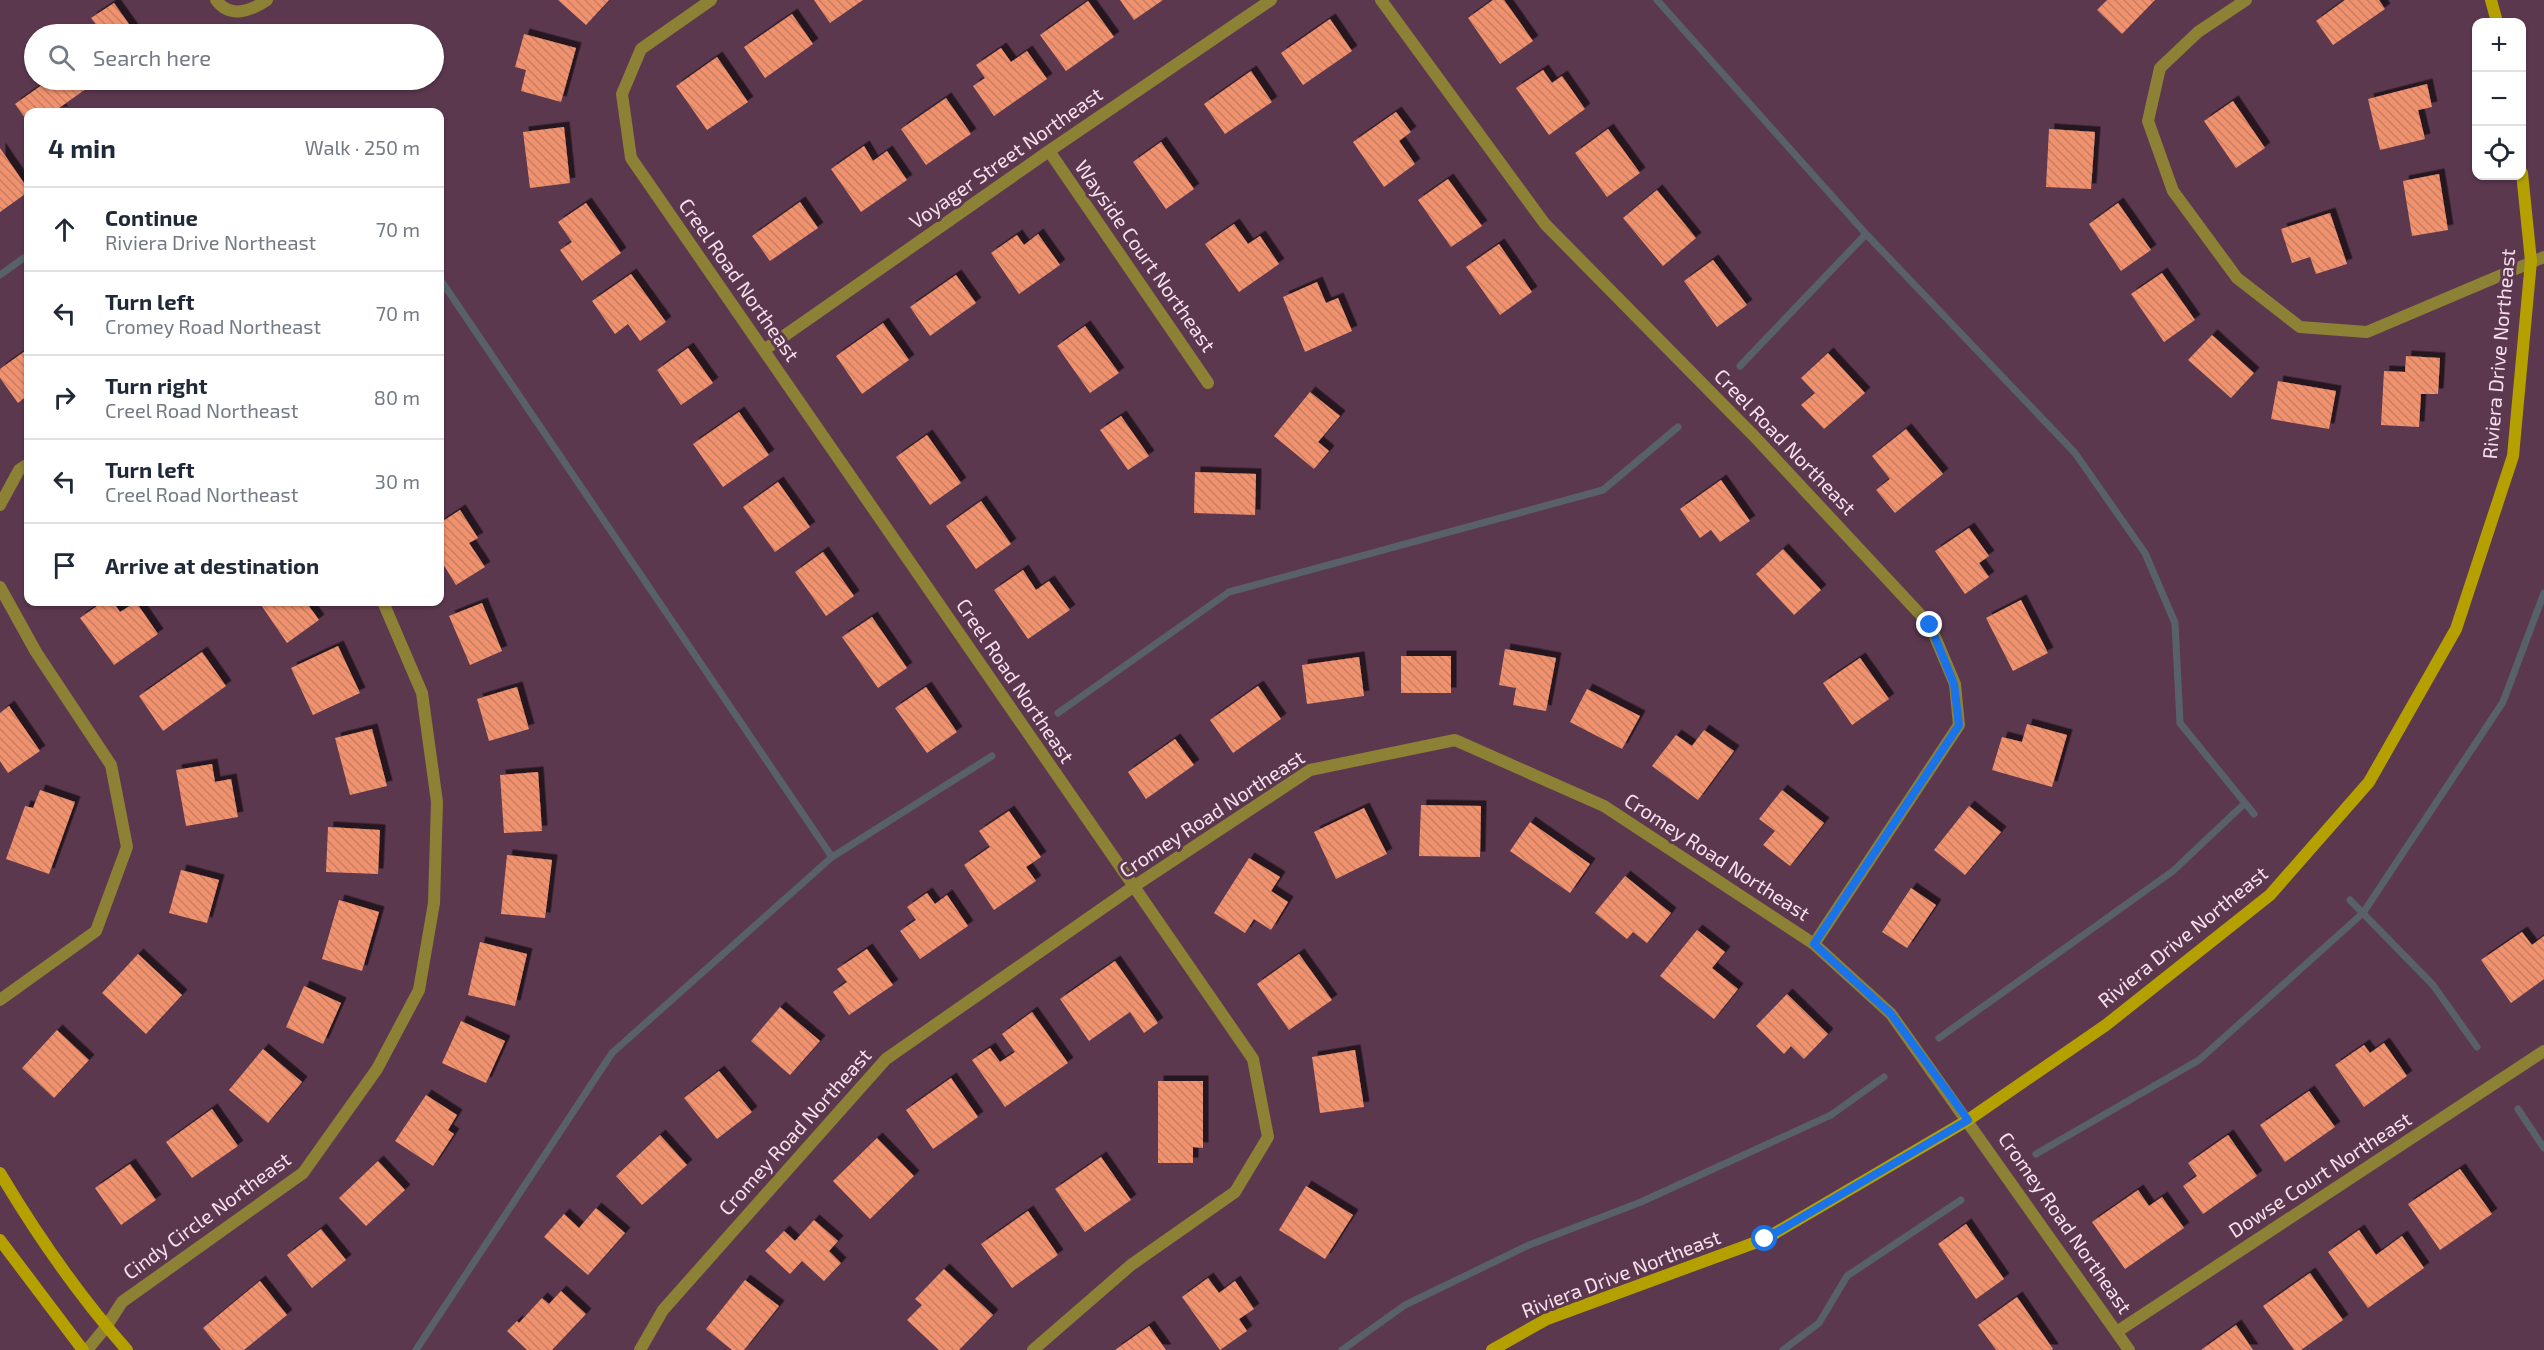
<!DOCTYPE html>
<meta charset="utf-8">
<style>
:root{--surface:#fff;--page:#f2f2f3;--text:#1f2937;--muted:#747a83;--line:#e0e1e3}
body{margin:0;font-family:"Exo 2",sans-serif;background:var(--page);color:var(--text)}
.controls{position:absolute;right:18px;top:18px;display:grid;overflow:hidden;border-radius:12px;box-shadow:0 2px 4px #0004}
.controls button{width:54px;height:54px;display:grid;place-items:center;padding:0;border:0;border-bottom:2px solid var(--line);background:var(--surface);color:var(--text);font:30px sans-serif}
.stop{position:absolute;width:18px;height:18px;margin:-14px;border:4px solid #1a73e8;border-radius:50%;background:#fff}
.stop.end{background:#1a73e8;border-color:#fff;box-shadow:0 2px 6px #0008}
.list{margin:0;padding:0;list-style:none}
h2{display:flex;justify-content:space-between;align-items:center;height:78px;margin:0;padding:0 24px;font-size:26px}
h2 small{font-size:20px;font-weight:400;color:var(--muted)}
.list li{display:grid;grid-template-columns:39px 1fr auto;gap:18px;align-items:center;box-sizing:border-box;height:84px;padding:0 24px;border-top:2px solid var(--line)}
.list b{display:block;font-size:22px;white-space:nowrap}
.list p{margin:0;font-size:20px;white-space:nowrap;color:var(--muted)}
.list em{font-size:20px;font-style:normal;color:var(--muted)}
.icon{flex:none;width:33px;height:33px;fill:none;stroke:currentColor;stroke-width:2;stroke-linecap:round;stroke-linejoin:round}
.map{position:relative;flex:none;width:2544px;height:1350px;overflow:hidden}
.search{position:absolute;background:var(--surface);box-shadow:0 2px 4px #0004;left:24px;top:24px;width:420px;height:66px;display:flex;align-items:center;gap:15px;box-sizing:border-box;padding:0 21px;border-radius:33px;color:var(--muted);font-size:22px}
.panel{position:absolute;background:var(--surface);box-shadow:0 2px 4px #0004;left:24px;top:108px;width:420px;height:498px;border-radius:12px}
.map>svg:first-child{display:block}
.lines{fill:none;stroke-linecap:round;stroke-linejoin:round}
.stream{stroke:#58616a;stroke-width:7}
.building{fill:url(#building-back-hatch);filter:url(#shadow)}
.lane{stroke:#8d8135;stroke-width:12}
.street{stroke:#8d8135;stroke-width:12}
.secondary{stroke:#b4a100;stroke-width:12}
.route{stroke:#1a73e8;stroke-width:8}
.labels{text-anchor:middle;stroke-width:6;stroke-linejoin:round;paint-order:stroke}
.street-label{font-size:20px;fill:#f7e0ed;stroke:#5c384f}
</style>
<div class="map">
<svg width="2544" height="1350" viewBox="0 0 2544 1350">
<defs>
<pattern id="building-back-hatch" width="6" height="6" patternUnits="userSpaceOnUse" patternTransform="scale(1.5)"><rect width="6" height="6" fill="#f1926e"/><path d="M-1 5l2 2M0 0l6 6M5-1l2 2" fill="none" stroke="#c77e64"/></pattern>
<filter id="shadow"><feDropShadow dx="5.5" dy="-5.5" stdDeviation="0" flood-color="#0009"/></filter>
</defs>
<rect width="100%" height="100%" fill="#5c384f"/>
<g class="lines">
<path class="stream" d="M 1657,0 L 1866,234 L 2075,453 L 2145,553 L 2175,623 L 2180,723 L 2254,814
M 0,275 L 28,255
M 440,279 L 832,857
M 1740,366 L 1866,234
M 1058,713 L 1229,592 L 1603,490 L 1678,427
M 2350,900 L 2433,985 L 2477,1047
M 1939,1038 L 2173,871 L 2245,803
M 2518,1109 L 2544,1148
M 2036,1154 L 2199,1060 L 2363,913 L 2503,702 L 2544,593
M 416,1350 L 612,1053 L 832,857 L 992,756
M 1342,1350 L 1405,1305 L 1529,1245 L 1641,1202 L 1831,1115 L 1884,1077
M 1783,1350 L 1819,1323 L 1847,1276 L 1961,1200"/>
</g>
<path class="building" d="M 558,0 L 609,0 L 586,25 Z
M 814,0 L 863,0 L 830,23 Z
M 1120,0 L 1163,0 L 1134,20 Z
M 1493,0 L 1504,0 L 1533,41 L 1500,64 L 1468,18 Z
M 2107,0 L 2155,0 L 2122,34 L 2097,10 Z
M 2345,0 L 2379,0 L 2385,9 L 2333,45 L 2316,21 Z
M 1088,1 L 1114,37 L 1066,71 L 1040,35 Z
M 114,3 L 136,34 L 103,34 L 91,18 Z
M 792,14 L 813,44 L 765,78 L 744,47 Z
M 1330,19 L 1352,51 L 1303,85 L 1281,53 Z
M 524,34 L 576,48 L 561,102 L 521,91 L 526,70 L 515,67 Z
M 1001,48 L 1011,62 L 1027,51 L 1047,79 L 994,116 L 973,86 L 985,78 L 976,65 Z
M 717,57 L 748,102 L 707,130 L 676,86 Z
M 1543,70 L 1552,83 L 1562,76 L 1585,109 L 1549,135 L 1516,88 Z
M 1251,71 L 1272,102 L 1225,134 L 1204,104 Z
M 49,80 L 89,80 L 93,84 L 59,108 L 63,112 L 28,112 L 28,122 L 15,104 Z
M 2427,84 L 2432,107 L 2418,110 L 2425,139 L 2380,150 L 2368,99 Z
M 946,98 L 971,134 L 926,165 L 901,129 Z
M 2233,101 L 2265,148 L 2236,168 L 2204,121 Z
M 1396,112 L 1411,132 L 1399,141 L 1415,164 L 1384,187 L 1353,142 Z
M 564,127 L 570,183 L 530,188 L 523,132 Z
M 1608,129 L 1640,173 L 1607,197 L 1575,153 Z
M 2049,129 L 2095,132 L 2091,189 L 2046,187 Z
M 1161,142 L 1194,189 L 1166,209 L 1133,162 Z
M 864,146 L 873,161 L 887,151 L 907,180 L 861,212 L 831,169 Z
M 0,148 L 28,189 L 28,192 L 0,212 Z
M 2439,174 L 2448,230 L 2412,236 L 2403,181 Z
M 1448,179 L 1482,226 L 1451,247 L 1418,200 Z
M 1657,190 L 1696,238 L 1663,266 L 1623,218 Z
M 800,202 L 818,228 L 770,261 L 752,236 Z
M 586,203 L 621,253 L 582,281 L 560,250 L 572,242 L 558,222 Z
M 2118,203 L 2151,250 L 2121,271 L 2089,224 Z
M 2330,213 L 2347,264 L 2316,274 L 2310,257 L 2292,263 L 2281,229 Z
M 1234,224 L 1248,244 L 1260,236 L 1279,264 L 1239,292 L 1205,244 Z
M 1038,234 L 1060,265 L 1019,294 L 991,253 L 1017,235 L 1024,245 Z
M 1499,244 L 1532,292 L 1500,315 L 1466,267 Z
M 1713,260 L 1747,305 L 1717,327 L 1684,281 Z
M 2162,273 L 2195,320 L 2164,342 L 2131,294 Z
M 631,274 L 666,322 L 640,341 L 628,324 L 615,334 L 592,301 Z
M 956,275 L 976,303 L 930,336 L 910,307 Z
M 1317,282 L 1326,303 L 1338,298 L 1352,331 L 1305,352 L 1283,297 Z
M 883,323 L 909,360 L 862,394 L 836,356 Z
M 1085,326 L 1119,373 L 1090,393 L 1057,346 Z
M 2212,335 L 2254,373 L 2231,398 L 2188,360 Z
M 688,348 L 713,383 L 681,405 L 657,370 Z
M 28,349 L 28,395 L 18,403 L 0,378 L 0,369 Z
M 1828,353 L 1865,393 L 1824,429 L 1801,405 L 1815,393 L 1801,378 Z
M 2406,356 L 2440,358 L 2438,394 L 2421,394 L 2419,427 L 2381,425 L 2384,371 L 2405,372 Z
M 2278,381 L 2336,391 L 2329,429 L 2271,419 Z
M 1310,392 L 1340,416 L 1318,442 L 1329,451 L 1314,469 L 1274,436 Z
M 739,412 L 769,455 L 723,487 L 693,444 Z
M 1121,416 L 1149,456 L 1128,470 L 1100,430 Z
M 1906,429 L 1943,474 L 1895,513 L 1876,490 L 1890,479 L 1872,456 Z
M 927,435 L 961,483 L 930,505 L 896,457 Z
M 1195,472 L 1256,474 L 1255,515 L 1194,513 Z
M 1721,480 L 1750,521 L 1720,542 L 1711,530 L 1700,538 L 1680,509 Z
M 778,482 L 810,527 L 775,552 L 743,507 Z
M 981,501 L 1011,544 L 976,569 L 946,526 Z
M 460,510 L 478,538 L 469,543 L 485,567 L 456,585 L 440,559 L 440,523 Z
M 1969,528 L 1989,556 L 1979,563 L 1989,577 L 1965,594 L 1935,551 Z
M 1783,549 L 1821,590 L 1794,615 L 1756,574 Z
M 823,552 L 854,596 L 826,616 L 795,572 Z
M 1023,570 L 1036,590 L 1049,581 L 1070,610 L 1028,639 L 994,590 Z
M 2021,600 L 2048,653 L 2013,671 L 1986,618 Z
M 103,602 L 113,602 L 120,612 L 136,602 L 158,634 L 114,665 L 80,618 Z
M 259,602 L 306,602 L 319,620 L 287,643 Z
M 482,603 L 502,651 L 470,665 L 449,616 Z
M 872,617 L 907,668 L 878,688 L 842,637 Z
M 338,646 L 360,693 L 313,715 L 291,668 Z
M 1505,649 L 1556,658 L 1546,711 L 1513,705 L 1516,688 L 1499,685 Z
M 202,652 L 226,686 L 163,731 L 139,696 Z
M 1401,656 L 1451,656 L 1451,693 L 1401,693 Z
M 1359,657 L 1364,696 L 1307,704 L 1302,665 Z
M 1860,658 L 1889,699 L 1852,725 L 1823,683 Z
M 1258,686 L 1281,719 L 1233,753 L 1210,720 Z
M 517,687 L 529,729 L 489,741 L 477,699 Z
M 926,687 L 957,732 L 927,753 L 895,708 Z
M 1587,689 L 1640,716 L 1622,749 L 1570,722 Z
M 9,706 L 40,751 L 8,773 L 0,761 L 0,713 Z
M 2027,724 L 2067,735 L 2052,787 L 1992,770 L 2002,737 L 2022,742 Z
M 372,729 L 387,786 L 350,795 L 335,738 Z
M 1704,730 L 1734,751 L 1698,800 L 1652,766 L 1676,735 L 1692,746 Z
M 1175,739 L 1194,765 L 1146,799 L 1128,772 Z
M 212,764 L 215,782 L 231,779 L 238,817 L 186,826 L 176,770 Z
M 538,772 L 542,831 L 504,833 L 500,775 Z
M 40,790 L 75,802 L 49,874 L 6,859 L 25,806 L 33,808 Z
M 1782,790 L 1824,823 L 1790,866 L 1763,845 L 1775,831 L 1759,819 Z
M 1421,805 L 1481,806 L 1480,857 L 1419,856 Z
M 1969,806 L 2001,832 L 1965,875 L 1934,850 Z
M 1364,808 L 1387,854 L 1336,879 L 1314,832 Z
M 1009,811 L 1041,857 L 1026,867 L 1036,881 L 994,910 L 964,865 L 990,847 L 979,831 Z
M 1530,822 L 1590,864 L 1570,893 L 1510,851 Z
M 328,827 L 380,830 L 378,874 L 326,872 Z
M 507,855 L 552,860 L 545,918 L 501,914 Z
M 1249,858 L 1280,877 L 1271,891 L 1288,902 L 1271,930 L 1254,919 L 1245,933 L 1214,913 Z
M 181,870 L 219,880 L 207,923 L 169,913 Z
M 1625,876 L 1671,913 L 1647,943 L 1633,932 L 1627,939 L 1595,913 Z
M 1911,888 L 1936,905 L 1907,948 L 1882,932 Z
M 927,893 L 935,904 L 947,895 L 968,926 L 920,959 L 900,931 L 916,920 L 907,907 Z
M 339,900 L 379,912 L 362,971 L 322,959 Z
M 1697,930 L 1725,952 L 1712,968 L 1738,989 L 1714,1019 L 1660,976 Z
M 2522,932 L 2532,945 L 2544,936 L 2544,979 L 2511,1003 L 2481,960 Z
M 480,942 L 527,954 L 515,1006 L 468,995 Z
M 867,949 L 893,985 L 849,1015 L 833,992 L 847,982 L 837,969 Z
M 138,954 L 182,995 L 146,1034 L 102,993 Z
M 1299,954 L 1332,1000 L 1289,1030 L 1257,984 Z
M 1115,961 L 1158,1023 L 1144,1033 L 1130,1012 L 1089,1041 L 1060,999 Z
M 304,986 L 341,1003 L 323,1044 L 286,1027 Z
M 1787,994 L 1828,1034 L 1804,1059 L 1791,1046 L 1784,1054 L 1756,1026 Z
M 780,1007 L 820,1041 L 790,1075 L 751,1041 Z
M 1032,1012 L 1068,1063 L 1005,1107 L 972,1060 L 990,1048 L 1000,1062 L 1015,1052 L 1002,1034 Z
M 461,1021 L 505,1041 L 486,1083 L 442,1063 Z
M 57,1030 L 89,1060 L 54,1098 L 22,1068 Z
M 2384,1043 L 2407,1076 L 2364,1107 L 2335,1065 L 2364,1045 L 2370,1053 Z
M 263,1049 L 302,1082 L 268,1123 L 229,1090 Z
M 1355,1050 L 1364,1107 L 1320,1113 L 1312,1057 Z
M 719,1071 L 752,1112 L 717,1139 L 684,1098 Z
M 951,1078 L 978,1117 L 933,1149 L 906,1110 Z
M 1158,1081 L 1203,1081 L 1203,1148 L 1193,1147 L 1193,1163 L 1158,1163 Z
M 2309,1091 L 2335,1127 L 2285,1162 L 2260,1125 Z
M 426,1095 L 457,1115 L 448,1130 L 454,1134 L 433,1166 L 395,1141 Z
M 212,1109 L 238,1146 L 192,1178 L 166,1142 Z
M 660,1135 L 687,1165 L 642,1205 L 616,1176 Z
M 2228,1135 L 2257,1176 L 2203,1214 L 2183,1186 L 2197,1176 L 2188,1163 Z
M 877,1138 L 914,1176 L 870,1219 L 833,1181 Z
M 1101,1157 L 1131,1200 L 1085,1232 L 1055,1189 Z
M 378,1161 L 405,1190 L 366,1226 L 339,1198 Z
M 130,1164 L 156,1200 L 121,1225 L 95,1188 Z
M 2460,1169 L 2492,1214 L 2440,1250 L 2408,1204 Z
M 1306,1186 L 1353,1215 L 1325,1259 L 1279,1230 Z
M 2138,1190 L 2149,1206 L 2162,1197 L 2184,1228 L 2125,1269 L 2092,1222 Z
M 596,1208 L 625,1233 L 588,1275 L 544,1237 L 564,1214 L 579,1228 Z
M 1028,1211 L 1058,1255 L 1012,1288 L 981,1244 Z
M 814,1220 L 838,1241 L 829,1251 L 841,1263 L 824,1281 L 802,1261 L 790,1274 L 765,1251 L 784,1231 L 795,1241 Z
M 1966,1224 L 2004,1279 L 1976,1299 L 1938,1244 Z
M 321,1229 L 346,1260 L 312,1288 L 287,1255 Z
M 2359,1230 L 2376,1255 L 2402,1236 L 2424,1268 L 2368,1308 L 2328,1252 Z
M 944,1269 L 993,1315 L 959,1350 L 939,1350 L 907,1320 L 922,1305 L 915,1299 Z
M 2310,1273 L 2343,1320 L 2301,1350 L 2294,1350 L 2263,1306 Z
M 1208,1278 L 1219,1293 L 1235,1281 L 1254,1309 L 1239,1319 L 1247,1331 L 1220,1350 L 1182,1297 Z
M 745,1280 L 779,1306 L 744,1350 L 732,1350 L 706,1329 Z
M 260,1281 L 287,1315 L 244,1350 L 221,1350 L 203,1328 Z
M 561,1291 L 586,1314 L 552,1350 L 527,1350 L 507,1331 L 517,1321 L 519,1323 L 542,1298 L 549,1304 Z
M 2017,1297 L 2053,1349 L 2052,1350 L 1996,1350 L 1978,1325 Z
M 2236,1325 L 2253,1350 L 2201,1350 Z
M 1149,1326 L 1166,1350 L 1115,1350 Z"/>
<g class="lines">
<path class="lane" d="M 216,0 C 230,19 251,11 267,0"/>
<path class="street" d="M 711,0 L 641,49 L 622,94 L 631,158 L 1253,1059 L 1268,1137 L 1235,1192 L 1131,1265 L 1033,1350
M 1381,0 L 1545,224 L 1754,436 L 1930,625 L 1955,684 L 1959,725 L 1814,944
M 2246,0 L 2198,32 L 2160,68 L 2148,121 L 2173,191 L 2237,278 L 2300,327 L 2367,332 L 2544,257
M 1049,151 L 1208,383
M 764,350 L 1049,151 L 1271,0
M 0,505 L 19,470 L 28,464
M 0,587 L 36,652 L 111,765 L 127,847 L 96,931 L 0,1000
M 2118,1331 L 2544,1051
M 87,1350 L 106,1327 L 122,1302 L 303,1173 L 377,1069 L 419,990 L 434,903 L 437,802 L 422,693 L 383,602
M 640,1350 L 663,1310 L 886,1059 L 1133,887 L 1310,770 L 1455,740 L 1604,806 L 1814,944 L 1891,1014 L 2129,1350"/>
<path class="secondary" d="M 2491,0 L 2497,22
M 0,1173 C 37,1235 79,1296 127,1350
M 0,1240 L 83,1350
M 1492,1350 L 1547,1319 L 1765,1239 L 1968,1120 L 2106,1025 L 2270,895 L 2369,782 L 2456,629 L 2513,456 L 2531,261 L 2522,173"/>
</g>
<g class="lines">
<path class="route" d="M 1765,1239 L 1968,1120 L 1891,1014 L 1814,944 L 1959,725 L 1954,684 L 1930,625"/>
</g>
<g class="labels">
<g class="street-label">
<text transform="translate(1006 158) rotate(-35)" y="7">Voyager Street Northeast</text>
<text transform="translate(1145 256) rotate(55)" y="7">Wayside Court Northeast</text>
<text transform="translate(739 280) rotate(55)" y="7">Creel Road Northeast</text>
<text transform="translate(2499 354) rotate(-85)" y="7">Riviera Drive Northeast</text>
<text transform="translate(1785 442) rotate(46)" y="7">Creel Road Northeast</text>
<text transform="translate(1015 681) rotate(56)" y="7">Creel Road Northeast</text>
<text transform="translate(1212 814) rotate(-33)" y="7">Cromey Road Northeast</text>
<text transform="translate(1717 857) rotate(33)" y="7">Cromey Road Northeast</text>
<text transform="translate(2183 937) rotate(-39)" y="7">Riviera Drive Northeast</text>
<text transform="translate(795 1132) rotate(-48)" y="7">Cromey Road Northeast</text>
<text transform="translate(2320 1175) rotate(-33)" y="7">Dowse Court Northeast</text>
<text transform="translate(207 1216) rotate(-36)" y="7">Cindy Circle Northeast</text>
<text transform="translate(2065 1223) rotate(55)" y="7">Cromey Road Northeast</text>
<text transform="translate(1621 1274) rotate(-21)" y="7">Riviera Drive Northeast</text>
</g>
</g>
</svg>
<div class="controls">
<button>+</button>
<button>−</button>
<button><svg class="icon" aria-label="locate" viewBox="0 0 24 24"><circle cx="12" cy="12" r="6"/><path d="M12 2v4M12 18v4M2 12h4M18 12h4"/></svg></button>
</div>
<div class="stop" style="left:1765px;top:1239px"></div>
<div class="stop end" style="left:1930px;top:625px"></div>
<div class="search"><svg class="icon" aria-label="search" viewBox="0 0 24 24"><circle cx="10" cy="10" r="6"/><path d="M15 15l6 6"/></svg>Search here</div>
<section class="panel">
<h2>4 min<small>Walk · 250 m</small></h2>
<ul class="list">
<li><svg class="icon" aria-label="ahead" viewBox="0 0 24 24"><path d="M12 20V5M6 11l6-6 6 6"/></svg><div><b>Continue</b><p>Riviera Drive Northeast</p></div><em>70 m</em></li>
<li><svg class="icon" aria-label="left" viewBox="0 0 24 24"><path d="M17 20v-9H6M10 6l-5 5 5 5"/></svg><div><b>Turn left</b><p>Cromey Road Northeast</p></div><em>70 m</em></li>
<li><svg class="icon" aria-label="right" viewBox="0 0 24 24"><path d="M7 20v-9h11M14 6l5 5-5 5"/></svg><div><b>Turn right</b><p>Creel Road Northeast</p></div><em>80 m</em></li>
<li><svg class="icon" aria-label="left" viewBox="0 0 24 24"><path d="M17 20v-9H6M10 6l-5 5 5 5"/></svg><div><b>Turn left</b><p>Creel Road Northeast</p></div><em>30 m</em></li>
<li><svg class="icon" aria-label="arrive" viewBox="0 0 24 24"><path d="M6 21V4h12l-3 4 3 4H6"/></svg><div><b>Arrive at destination</b></div></li>
</ul>
</section>
</div>
